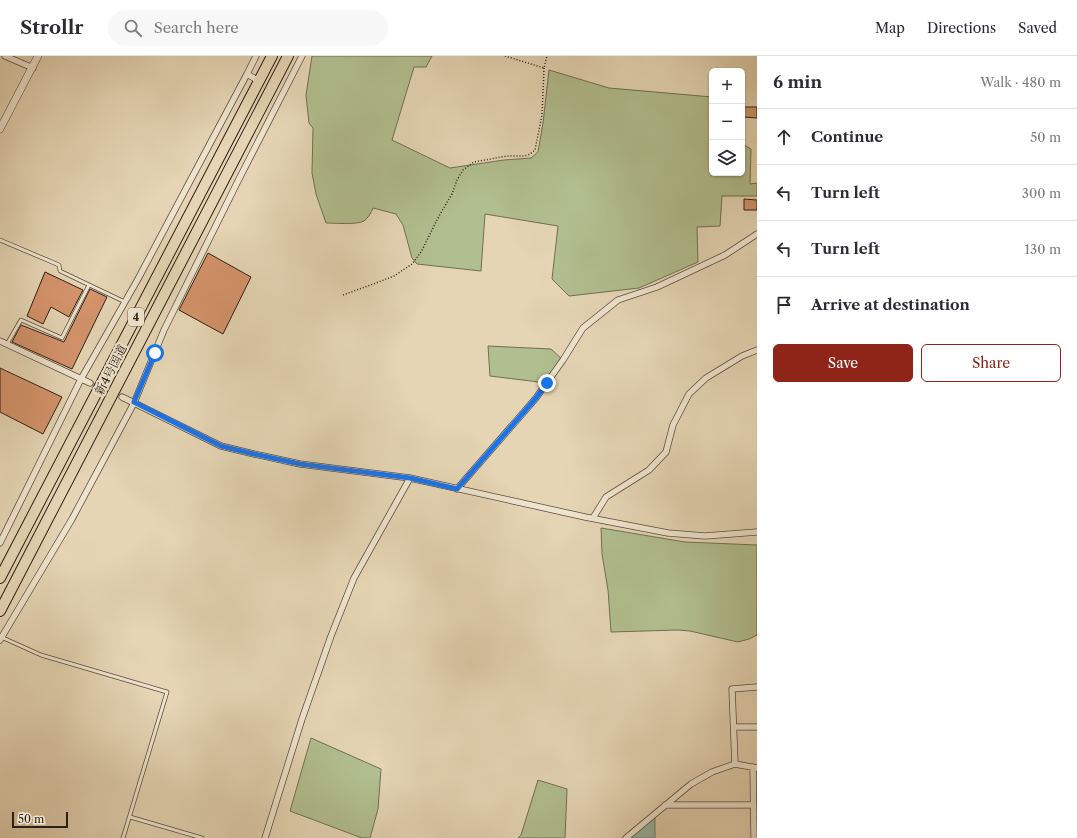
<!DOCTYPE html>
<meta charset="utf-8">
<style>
:root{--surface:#fff;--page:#f7f7f7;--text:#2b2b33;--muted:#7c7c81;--line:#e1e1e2;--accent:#8f2418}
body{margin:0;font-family:"Libre Caslon Text","Noto Serif JP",serif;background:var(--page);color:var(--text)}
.controls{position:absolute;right:12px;top:12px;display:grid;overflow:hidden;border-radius:6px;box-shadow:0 1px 3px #0004}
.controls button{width:36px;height:36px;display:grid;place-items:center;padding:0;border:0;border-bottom:1px solid var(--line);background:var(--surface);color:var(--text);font:20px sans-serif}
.scale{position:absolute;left:12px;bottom:10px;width:56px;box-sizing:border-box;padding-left:4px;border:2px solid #2e2017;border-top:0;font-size:11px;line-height:14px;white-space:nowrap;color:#2e2017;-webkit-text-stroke:3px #eee4ce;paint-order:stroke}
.stop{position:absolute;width:12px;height:12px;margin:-9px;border:3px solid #1a73e8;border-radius:50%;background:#fff}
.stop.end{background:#1a73e8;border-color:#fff;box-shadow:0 1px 4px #0008}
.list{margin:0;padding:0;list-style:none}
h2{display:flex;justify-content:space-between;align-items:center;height:52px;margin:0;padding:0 16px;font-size:17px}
h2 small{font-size:13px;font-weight:400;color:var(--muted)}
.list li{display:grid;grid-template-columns:26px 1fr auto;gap:12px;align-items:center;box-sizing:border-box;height:56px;padding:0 16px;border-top:1px solid var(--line)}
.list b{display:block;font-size:15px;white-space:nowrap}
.list em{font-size:13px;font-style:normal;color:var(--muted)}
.actions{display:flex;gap:8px;padding:12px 16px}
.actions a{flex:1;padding:9px 0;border:1px solid var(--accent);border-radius:6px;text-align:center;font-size:14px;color:var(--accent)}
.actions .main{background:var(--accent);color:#fff}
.icon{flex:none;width:22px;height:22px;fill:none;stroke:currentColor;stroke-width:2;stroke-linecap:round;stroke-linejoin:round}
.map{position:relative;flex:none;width:757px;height:782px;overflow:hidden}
header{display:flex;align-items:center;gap:24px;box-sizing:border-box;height:56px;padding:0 20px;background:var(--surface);border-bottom:1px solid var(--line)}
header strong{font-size:19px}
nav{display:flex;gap:22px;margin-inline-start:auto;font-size:14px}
.search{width:280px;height:36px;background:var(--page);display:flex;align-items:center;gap:10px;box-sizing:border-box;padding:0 14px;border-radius:22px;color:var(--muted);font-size:15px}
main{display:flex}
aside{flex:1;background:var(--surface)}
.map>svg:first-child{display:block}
.green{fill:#b1be8f;stroke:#706f53}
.water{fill:#97b9a8;stroke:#6d7c6e}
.building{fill:#d4936b;stroke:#2e2017}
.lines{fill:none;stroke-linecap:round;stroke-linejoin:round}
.minor-tunnel{stroke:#c0b195;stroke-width:5.5;stroke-dasharray:5.5 3;stroke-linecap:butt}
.service-casing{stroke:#5c4d3e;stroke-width:4.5}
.minor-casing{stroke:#5c4d3e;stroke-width:7}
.tertiary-casing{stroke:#5c4d3e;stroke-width:8}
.trunk-casing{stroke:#2e2017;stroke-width:12}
.path{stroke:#2e2017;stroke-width:1.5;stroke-dasharray:1 2;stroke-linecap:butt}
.service{stroke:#eee4ce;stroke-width:3}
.minor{stroke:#eee4ce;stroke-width:5.5}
.tertiary{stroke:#eee4ce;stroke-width:7}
.trunk{stroke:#e5d5b4;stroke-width:10}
.route{stroke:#1a73e8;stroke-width:5}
.labels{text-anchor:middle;stroke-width:4;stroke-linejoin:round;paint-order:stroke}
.shield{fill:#eee4ce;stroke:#685b4e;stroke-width:1}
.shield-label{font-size:11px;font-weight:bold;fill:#2e2017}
.street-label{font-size:12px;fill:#2e2017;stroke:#eee4ce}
</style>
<header>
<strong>Strollr</strong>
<div class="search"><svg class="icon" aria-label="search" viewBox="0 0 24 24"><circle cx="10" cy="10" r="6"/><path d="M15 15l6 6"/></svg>Search here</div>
<nav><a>Map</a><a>Directions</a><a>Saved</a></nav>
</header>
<main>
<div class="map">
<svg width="757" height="782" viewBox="0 0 757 782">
<rect width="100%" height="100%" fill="#e5d5b4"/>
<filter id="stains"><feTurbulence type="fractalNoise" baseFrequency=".005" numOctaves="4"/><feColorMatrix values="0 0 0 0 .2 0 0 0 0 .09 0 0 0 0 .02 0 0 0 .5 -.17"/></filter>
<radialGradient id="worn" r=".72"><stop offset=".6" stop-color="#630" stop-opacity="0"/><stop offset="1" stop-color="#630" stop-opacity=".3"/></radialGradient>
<path class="green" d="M 312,0 L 432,0 L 426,11 L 414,11 L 392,84 L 450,112 L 504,104 L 531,102 L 538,96 L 543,67 L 549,14 L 609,32 L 712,41 L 712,117 L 742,117 L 742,88 L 751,93 L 750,128 L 757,127 L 757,140 L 722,140 L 720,170 L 697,171 L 698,206 L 639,232 L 569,240 L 552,223 L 558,170 L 485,158 L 481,215 L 417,208 L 412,202 L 403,169 L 396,158 L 373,152 C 371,157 368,162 364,165 C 357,169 334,167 326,167 L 316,138 L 312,117 L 313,72 L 309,67 L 306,39 Z
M 488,290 L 551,293 L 563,304 L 547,327 L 490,320 Z
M 601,472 L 685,486 L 757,489 L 757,579 L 749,583 L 738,586 L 690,575 L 678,574 L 611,576 L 608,534 L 602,498 Z
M 311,682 L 381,713 L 378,753 L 370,782 L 362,782 L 290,755 Z
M 538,724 L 567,733 L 565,782 L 518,782 L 521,779 Z"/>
<path class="water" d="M 655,757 L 655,782 L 626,782 Z"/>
<path class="building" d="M 742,51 L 757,51 L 757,62 L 743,61 Z
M 744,143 L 757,144 L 757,154 L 744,154 Z
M 208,197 L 251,221 L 223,278 L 179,254 Z
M 45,216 L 83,234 L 69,261 L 51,251 L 43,268 L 27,260 Z
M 90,233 L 107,241 L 72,313 L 12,286 L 21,269 L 64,286 Z
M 0,312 L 62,341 L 43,378 L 0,356 Z"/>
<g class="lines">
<path class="minor-tunnel" d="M 90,327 L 122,341"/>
<defs>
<path id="service" d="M 0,184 L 59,209 L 60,215 L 125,246
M 7,288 L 21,264 L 62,282 L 89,229
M 1,581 L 41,599 L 167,636 L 123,782
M 130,761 L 202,782"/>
<path id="minor" d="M 5,0 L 33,12
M 247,18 L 259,25
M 0,285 L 90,327
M 122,341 L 221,390 L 254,398 L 300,408 L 410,422 L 585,461 L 668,477 L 705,480 L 757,476
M 457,433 L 536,342 L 563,304 L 583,272 L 618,244 L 657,231 L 725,199 L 757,178
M 593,462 L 606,441 L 649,414 L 666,396 L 673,369 L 689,338 L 706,322 L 742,300 L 757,294
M 0,487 L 81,323 L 138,223 L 247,18 L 256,0
M 0,584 L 72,463 L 134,347 L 164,274 L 239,123 L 302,0
M 734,671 L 757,671
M 735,708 L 732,633 L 757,631
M 753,711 L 754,782
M 665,749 L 753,749
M 265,782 L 302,663 L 331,580 L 354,522 L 410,422
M 626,782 L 691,728 L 712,716 L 735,708 L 757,712"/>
<path id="tertiary" d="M 0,73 L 38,0"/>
<path id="trunk" d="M 0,522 L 272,0
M 0,555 L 288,0"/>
</defs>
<use href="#service" class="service-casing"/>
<use href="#minor" class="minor-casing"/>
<use href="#tertiary" class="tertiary-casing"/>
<use href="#trunk" class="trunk-casing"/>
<path class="path" d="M 505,0 L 544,12 L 547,0
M 343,239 L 376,227 L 394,220 L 412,208 L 421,196 L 439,160 L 452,138 L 457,124 L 463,114 L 474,106 L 507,100 L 525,100 L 530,98 L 535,94 L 542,59 L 544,12"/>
<use href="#service" class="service"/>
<use href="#minor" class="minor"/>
<use href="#tertiary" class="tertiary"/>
<use href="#trunk" class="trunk"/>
</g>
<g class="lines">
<path class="route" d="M 155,297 L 134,346 L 221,390 L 254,398 L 300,408 L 410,422 L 457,433 L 536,342 L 547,327"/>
</g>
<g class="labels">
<rect class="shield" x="128" y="252" width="16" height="18" rx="3"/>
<g class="shield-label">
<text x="136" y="265">4</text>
</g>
<g class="street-label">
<text transform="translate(111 314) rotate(-63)" y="4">新4号国道</text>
</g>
</g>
<rect width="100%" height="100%" filter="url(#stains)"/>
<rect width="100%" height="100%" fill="url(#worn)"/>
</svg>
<div class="controls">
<button>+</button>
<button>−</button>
<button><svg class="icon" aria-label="layers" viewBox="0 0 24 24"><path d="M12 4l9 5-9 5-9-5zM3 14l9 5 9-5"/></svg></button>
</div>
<div class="scale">50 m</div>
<div class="stop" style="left:155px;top:297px"></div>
<div class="stop end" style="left:547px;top:327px"></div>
</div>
<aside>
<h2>6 min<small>Walk · 480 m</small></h2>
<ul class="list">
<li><svg class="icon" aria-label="ahead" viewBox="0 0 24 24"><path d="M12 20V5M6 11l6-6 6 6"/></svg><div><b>Continue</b></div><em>50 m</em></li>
<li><svg class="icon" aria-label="left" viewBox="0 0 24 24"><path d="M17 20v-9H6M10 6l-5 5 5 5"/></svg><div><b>Turn left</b></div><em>300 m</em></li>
<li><svg class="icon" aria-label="left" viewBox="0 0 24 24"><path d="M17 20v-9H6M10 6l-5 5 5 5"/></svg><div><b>Turn left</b></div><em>130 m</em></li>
<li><svg class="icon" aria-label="arrive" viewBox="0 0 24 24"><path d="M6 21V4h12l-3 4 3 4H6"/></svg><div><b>Arrive at destination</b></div></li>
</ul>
<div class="actions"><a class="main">Save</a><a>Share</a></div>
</aside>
</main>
